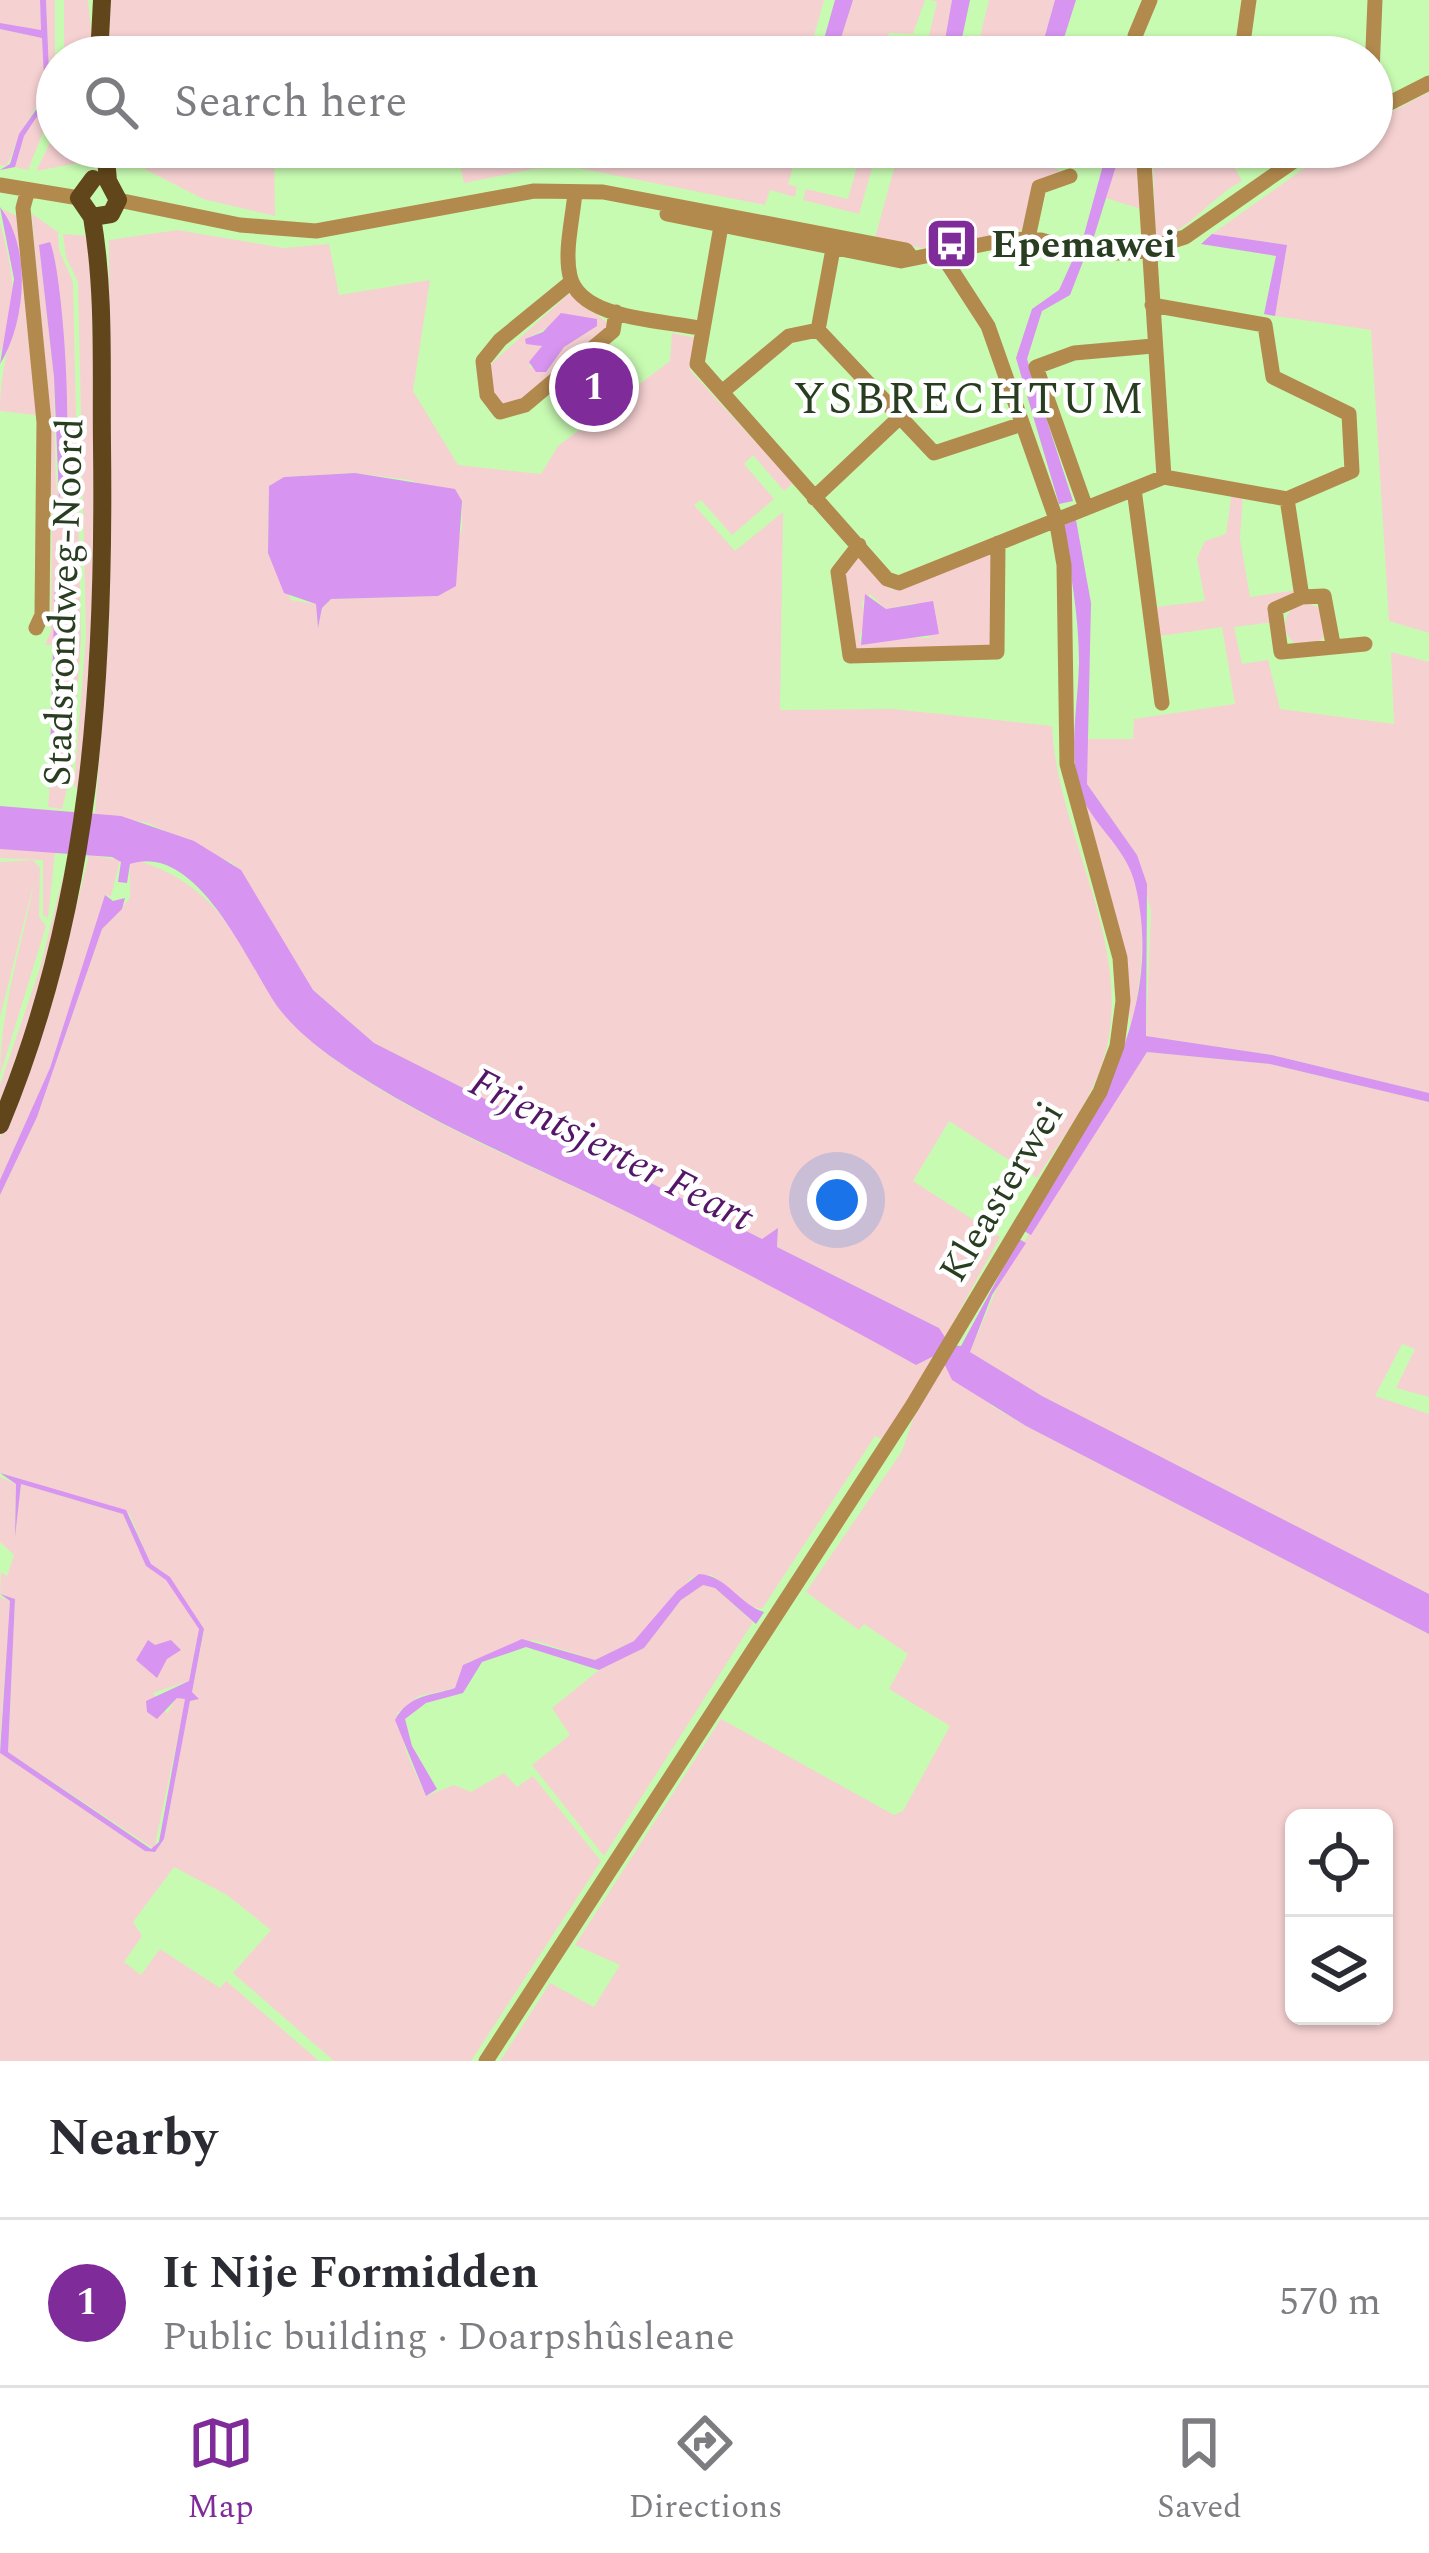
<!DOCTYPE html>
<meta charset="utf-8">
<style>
:root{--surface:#fff;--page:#f2f2f3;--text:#2b2b33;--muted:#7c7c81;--line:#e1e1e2;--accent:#7f2b9a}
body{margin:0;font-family:Spectral,serif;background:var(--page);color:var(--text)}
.controls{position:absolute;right:36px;bottom:36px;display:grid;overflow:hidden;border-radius:18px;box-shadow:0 3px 9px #0004}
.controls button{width:108px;height:108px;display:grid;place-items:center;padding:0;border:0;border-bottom:3px solid var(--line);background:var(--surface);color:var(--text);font:60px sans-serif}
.you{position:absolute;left:837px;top:1200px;width:42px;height:42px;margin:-30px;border:9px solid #fff;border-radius:50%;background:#1a73e8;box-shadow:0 0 0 18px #1a73e833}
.badge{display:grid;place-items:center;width:78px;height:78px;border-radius:50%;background:var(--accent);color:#fff;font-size:39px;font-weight:700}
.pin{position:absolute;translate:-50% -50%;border:6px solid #fff;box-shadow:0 3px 12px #0006}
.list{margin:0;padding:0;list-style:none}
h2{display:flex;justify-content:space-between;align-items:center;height:156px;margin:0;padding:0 48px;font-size:51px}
h2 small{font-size:39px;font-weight:400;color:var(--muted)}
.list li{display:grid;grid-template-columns:78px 1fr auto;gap:36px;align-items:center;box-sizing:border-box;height:168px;padding:0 48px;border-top:3px solid var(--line)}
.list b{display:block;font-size:45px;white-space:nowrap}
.list p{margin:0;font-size:39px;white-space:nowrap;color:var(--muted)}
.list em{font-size:39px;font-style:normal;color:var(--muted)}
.icon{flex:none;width:66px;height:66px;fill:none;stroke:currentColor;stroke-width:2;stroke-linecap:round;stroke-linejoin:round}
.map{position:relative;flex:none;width:1429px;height:2061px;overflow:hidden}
.search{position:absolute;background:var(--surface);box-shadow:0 3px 9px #0004;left:36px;right:36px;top:36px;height:132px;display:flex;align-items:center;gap:30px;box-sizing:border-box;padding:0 42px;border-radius:66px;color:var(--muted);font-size:45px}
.sheet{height:324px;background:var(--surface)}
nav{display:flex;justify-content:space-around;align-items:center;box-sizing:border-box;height:168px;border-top:3px solid var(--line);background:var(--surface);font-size:33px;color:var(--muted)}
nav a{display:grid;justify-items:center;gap:6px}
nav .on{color:var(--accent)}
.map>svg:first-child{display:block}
.green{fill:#f6d1d2;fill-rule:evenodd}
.water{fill:#d794f0}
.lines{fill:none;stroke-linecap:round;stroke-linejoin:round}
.minor{stroke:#b28a4e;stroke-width:15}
.major{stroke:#61461b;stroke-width:18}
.labels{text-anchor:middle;stroke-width:9;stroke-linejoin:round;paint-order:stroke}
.poi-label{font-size:39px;font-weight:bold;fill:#293d21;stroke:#fff;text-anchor:start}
.street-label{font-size:39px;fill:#293d21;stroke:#fff}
.water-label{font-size:42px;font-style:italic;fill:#541768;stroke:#fff}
.quarter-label{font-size:45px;letter-spacing:3px;fill:#293d21;stroke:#fff}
</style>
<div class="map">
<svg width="1429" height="2061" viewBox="0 0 1429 2061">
<rect width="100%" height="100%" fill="#c8fbb2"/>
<path class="green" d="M 0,0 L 40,0 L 41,30 L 0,23 Z
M 46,0 L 55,0 L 55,102 L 28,170 L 15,167 L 24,136 L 50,97 Z
M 64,0 L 88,0 L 94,57 L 64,57 Z
M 107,0 L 824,0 L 808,57 L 106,57 Z
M 853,0 L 925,0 L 913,34 L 889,33 L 884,57 L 835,57 Z
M 930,0 L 952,0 L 942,57 L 924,57 L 937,2 Z
M 989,0 L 1055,0 L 1039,57 L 975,57 Z
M 0,29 L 42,38 C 46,95 50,84 22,130 C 15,142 13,156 6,166 L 0,165 Z
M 1429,92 L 1429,633 L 1389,621 L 1371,330 L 1275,316 L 1287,245 L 1212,234 L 1334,147 L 1372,147 L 1372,122 Z
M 57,129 L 57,147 L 90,147 L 89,161 L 36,171 Z
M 108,147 L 274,147 L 275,216 L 203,199 L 131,162 L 108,156 Z
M 456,147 L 799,147 L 788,184 L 797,187 L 795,197 L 770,190 L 765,205 L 573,167 L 533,169 L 464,183 Z
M 847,147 L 878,147 L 859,214 L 803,200 L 806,189 L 848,199 L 861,152 Z
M 900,147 L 1012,147 L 1015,159 L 1023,147 L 1044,147 L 1047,165 L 1070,175 L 1034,190 L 1025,229 L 926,249 L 875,238 Z
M 1122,147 L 1137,147 L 1141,209 L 1106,198 Z
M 1152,147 L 1223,147 L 1242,181 C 1208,199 1191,230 1156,240 Z
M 3,209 L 19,217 L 36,415 L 0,411 C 0,328 42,300 3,209 Z
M 32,214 L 58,232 L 59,250 L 73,282 L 81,638 L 72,768 L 62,809 L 48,807 L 58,701 L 60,585 L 59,579 L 54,645 L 45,645 L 51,631 L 52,503 ZM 39,245 C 75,336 65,401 56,496 L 54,377 Z
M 0,223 C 11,264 23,314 0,352 Z
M 177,230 L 284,248 L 329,244 L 339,295 L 430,280 L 413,391 L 458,465 L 541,474 L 558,446 L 670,361 L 672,333 L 696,338 L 690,370 L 793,483 L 784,491 L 753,455 L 744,464 L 774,499 L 732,535 L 701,500 L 694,505 L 735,551 L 783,512 L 780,710 L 893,709 L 1052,726 C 1057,838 1141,954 1101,1067 C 1087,1107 1059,1143 1037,1178 L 949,1121 L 913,1181 L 1000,1237 L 943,1341 L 939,1328 L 777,1247 L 778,1229 L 762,1239 L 374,1043 L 313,990 L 234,864 L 148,823 L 95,814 L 109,626 L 109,240 ZM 355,473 L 410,480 L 462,501 L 462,529 L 438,596 L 331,599 L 322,609 L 318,627 L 316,604 L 291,600 L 268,553 L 269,486 L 284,477 Z
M 63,234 L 90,236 L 98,532 L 82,796 L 74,785 L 86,637 L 78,282 L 66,257 Z
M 570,293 L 610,325 L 527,399 L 504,407 L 494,399 L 488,371 L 493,362 ZM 569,316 L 591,318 L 597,326 L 564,347 L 546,372 L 529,367 L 542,345 L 526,339 Z
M 1232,492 L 1243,494 L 1240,539 L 1250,597 L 1298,590 L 1275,622 L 1234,627 L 1242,664 L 1268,660 L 1280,709 L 1394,724 L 1391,652 L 1429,662 L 1429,1093 L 1272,1055 L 1146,1036 L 1151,911 L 1137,855 L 1087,784 L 1086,739 L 1133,739 L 1134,719 L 1235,704 L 1222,627 L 1160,636 L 1156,607 L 1205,601 L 1197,558 L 1205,541 L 1226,534 Z
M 994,550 L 992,646 L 861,654 L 850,648 L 843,572 L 858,555 L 891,590 ZM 870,594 L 886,609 L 915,603 L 930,638 L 894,637 L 862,645 L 859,637 L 866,622 L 862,602 Z
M1285 625a21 21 0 1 1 42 0a21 21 0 1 1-42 0Z
M 1083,798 C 1098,818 1118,838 1128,860 C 1150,908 1142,979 1131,1030 L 1127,990 Z
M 0,849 L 55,851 L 48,918 L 43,915 L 43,860 L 0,858 Z
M 89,855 L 120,860 L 111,896 L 106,895 L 50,1068 L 0,1180 L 0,1138 L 61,968 Z
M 33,860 L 40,868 L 39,917 L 46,926 L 0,1075 C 0,1009 22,946 34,882 L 0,1017 L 0,862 Z
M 139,861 C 250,895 244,994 330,1056 C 429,1128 543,1169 651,1224 C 740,1270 829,1315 916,1365 L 934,1356 L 886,1441 L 875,1436 L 762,1609 L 748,1606 L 712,1575 L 692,1577 L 634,1641 L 595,1660 L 533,1640 L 468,1662 L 455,1688 L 419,1696 L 397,1713 L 406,1752 L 426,1796 L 454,1785 L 471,1792 L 504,1773 L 517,1787 L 533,1776 L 601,1861 L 471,2061 L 334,2061 L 233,1973 L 271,1930 L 227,1895 L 174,1867 L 133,1922 L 142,1936 L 124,1962 L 141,1975 L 160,1949 L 220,1988 L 226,1981 L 319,2061 L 0,2061 L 0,1753 L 145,1851 L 155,1852 L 164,1839 L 190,1700 L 197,1701 L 192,1692 L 204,1632 L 165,1573 L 151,1565 L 129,1513 L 0,1473 L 0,1195 L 37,1117 L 102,929 L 130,898 L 130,864 Z
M 65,869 L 71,869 L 59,931 L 0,1106 L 0,1085 L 40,968 Z
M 1147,1052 L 1270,1064 L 1429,1102 L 1429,1397 L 1396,1388 L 1415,1349 L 1402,1344 L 1375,1396 L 1429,1414 L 1429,1594 L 1042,1396 L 970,1352 L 1003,1274 Z
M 943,1361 L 992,1406 L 1026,1426 L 1429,1634 L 1429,2061 L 500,2061 L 550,1983 L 594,2007 L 620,1965 L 575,1945 L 721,1719 L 894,1815 L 903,1811 L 950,1726 L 889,1689 L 908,1654 L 864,1624 L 859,1630 L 806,1592 L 902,1451 L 918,1405 ZM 1294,1818 L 1384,1818 L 1384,2016 L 1294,2016 Z
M 0,1477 L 16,1484 L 15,1537 L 21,1484 L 123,1514 L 146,1566 L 167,1580 L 199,1629 L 189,1681 L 153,1693 L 167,1714 L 176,1698 L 185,1697 L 185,1703 L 154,1849 L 8,1752 L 15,1599 L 0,1594 L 1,1572 L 7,1576 L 14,1555 L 0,1542 Z
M 703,1585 L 715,1588 L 753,1622 L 604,1856 L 532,1765 L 570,1735 L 552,1708 L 599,1670 L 644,1648 L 681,1600 Z
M 0,1597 L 10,1601 L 0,1743 Z"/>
<path class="water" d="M 40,0 L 46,0 L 50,97 L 24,136 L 15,167 L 0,170 L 10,164 L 19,134 L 45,97 L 42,38 L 0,29 L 0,23 L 41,30 Z
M 835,0 L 853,0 L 835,57 L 819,57 Z
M 952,0 L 970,0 L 958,57 L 942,57 Z
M 1055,0 L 1076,0 L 1058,57 L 1039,57 Z
M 1108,147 L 1122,147 L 1091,246 L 1082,242 Z
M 0,207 C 32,248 26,322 0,364 L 14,279 Z
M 1212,234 L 1287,245 L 1275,316 L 1264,314 L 1276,256 L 1201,244 Z
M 50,242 C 64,277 76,468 59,498 L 54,377 L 39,245 Z
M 1074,257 L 1084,259 L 1070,295 L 1042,311 L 1027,359 L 1073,501 L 1059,504 L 1016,358 L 1032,309 L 1059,290 Z
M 561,313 L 597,319 L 597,326 L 564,347 L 546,372 L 536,372 L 529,362 L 542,346 L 526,344 L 525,339 L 543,332 Z
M 355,473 L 455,489 L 462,501 L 456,586 L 438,596 L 331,599 L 322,608 L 318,628 L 316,604 L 284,593 L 268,553 L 269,486 L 284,477 Z
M 1076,520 L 1091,603 L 1087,784 L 1137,855 L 1147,884 L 1146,1036 L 1272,1055 L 1429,1093 L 1429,1102 L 1270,1064 L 1147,1052 L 1031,1235 L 1024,1231 C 1089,1126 1167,1015 1135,884 C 1126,844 1084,820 1077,781 C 1070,740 1078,704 1079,663 C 1079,617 1071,571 1062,526 Z
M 58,579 L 58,701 L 49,790 L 55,580 Z
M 865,594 L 886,609 L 933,601 L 939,634 L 861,645 Z
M 0,806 L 121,816 L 194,841 L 241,870 L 313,990 L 374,1043 L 762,1239 L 778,1228 L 777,1247 L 939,1328 L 950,1345 L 961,1346 L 1019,1239 L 1026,1243 L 992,1295 L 970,1352 L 1042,1396 L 1429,1594 L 1429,1634 L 1026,1426 L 952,1380 L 943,1361 L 934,1356 L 916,1365 C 829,1316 740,1270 651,1224 C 543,1168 430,1127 330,1056 C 311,1042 291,1025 277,1006 C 249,966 198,841 130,864 L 127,883 L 118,882 L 121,862 L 112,857 L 0,849 Z
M 105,895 L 113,901 L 125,898 L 122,909 L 102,929 L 37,1117 L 0,1195 L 0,1180 L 50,1068 Z
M 0,1473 L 126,1510 L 151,1564 L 170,1577 L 204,1629 L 192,1692 L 199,1699 L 190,1701 L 164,1839 L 155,1852 L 145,1851 L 0,1753 L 10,1601 L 0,1594 L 15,1599 L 8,1752 L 151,1849 L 159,1842 L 185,1699 L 177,1698 L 157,1719 L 147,1712 L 146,1701 L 189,1681 L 199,1629 L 166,1580 L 146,1566 L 123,1514 L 21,1484 L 15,1537 L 16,1484 Z
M 699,1574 C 726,1575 740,1605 764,1612 L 756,1624 L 715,1588 L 703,1585 L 681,1600 L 644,1648 L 599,1670 L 526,1647 L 482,1662 L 463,1693 L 426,1703 L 405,1719 L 412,1746 L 437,1789 L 426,1796 L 395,1720 C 409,1694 431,1696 455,1688 L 463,1665 L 522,1639 L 595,1660 L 634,1641 L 677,1591 Z
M 148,1640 L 155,1645 L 171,1640 L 181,1650 L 167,1659 L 157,1678 L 136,1660 Z"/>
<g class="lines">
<path class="minor" d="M 1375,0 L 1372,73 L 1386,104
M 1136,57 L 1135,36 L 1150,0
M 1241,57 L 1249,0
M 1372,112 L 1429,83
M 0,185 L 79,198
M 575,192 C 573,218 564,251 570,276 C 580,321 667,320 703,329
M 27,193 L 23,208 L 44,422 L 42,615 L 36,628
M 118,200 L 240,225 L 316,231 L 534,191 L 603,192 L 906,250 L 912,258
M 667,214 L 901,261 L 1009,239 L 1041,240 L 1087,253 L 1134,253 L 1185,237 L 1314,147
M 721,226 L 697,364 L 887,579 L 899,583 L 1164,477 L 1143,147
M 1028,238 L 1039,187 L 1070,176
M 833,249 L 818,330 L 934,453 L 1022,424
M 571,282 L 500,340 L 483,361 L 487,395 L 500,412 L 525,405 L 613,331 L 616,312
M 1152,305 L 1265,325 L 1273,377 L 1349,414 L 1352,471 L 1287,499
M 722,392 L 789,336 L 818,330
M 1164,477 L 1287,499 L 1302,597 L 1324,596 L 1333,644
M 1134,489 L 1162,703
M 814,498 L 901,416
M 1086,508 L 1036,367 L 1074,353 L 1153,346
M 859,545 L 838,572 L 850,656 L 997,652 L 998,543
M 1302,597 L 1275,609 L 1281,652 L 1365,644
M 486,2061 L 912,1406 L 1100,1092 L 1117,1046 L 1123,1001 L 1120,958 L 1067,764 L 1064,565 L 1056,519 L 988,326 L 942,255"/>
<path class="major" d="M 99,57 L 102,0
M 92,217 L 111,214 L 118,200 L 108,181 L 105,147
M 92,217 L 79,198 L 93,179
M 0,1125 C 91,907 105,679 102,445 C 101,369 105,292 92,217"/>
</g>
<defs>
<symbol id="bus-square" viewBox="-11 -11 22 22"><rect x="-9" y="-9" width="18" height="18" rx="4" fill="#7f2b9a" stroke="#fff"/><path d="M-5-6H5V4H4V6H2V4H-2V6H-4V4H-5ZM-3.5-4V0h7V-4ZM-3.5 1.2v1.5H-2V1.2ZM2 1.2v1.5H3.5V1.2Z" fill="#fff"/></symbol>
</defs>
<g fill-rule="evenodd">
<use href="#bus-square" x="922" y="214" width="59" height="59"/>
</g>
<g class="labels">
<g class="poi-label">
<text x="991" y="257">Epemawei</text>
</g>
<g class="street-label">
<text transform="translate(62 602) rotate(-88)" y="14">Stadsrondweg-Noord</text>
<text transform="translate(1000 1191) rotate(-59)" y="14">Kleasterwei</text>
</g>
<g class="water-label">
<text transform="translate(612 1148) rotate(27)" y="15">Frjentsjerter Feart</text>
</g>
<g class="quarter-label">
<text x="970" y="413">YSBRECHTUM</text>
</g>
</g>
</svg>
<div class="controls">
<button><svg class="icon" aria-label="locate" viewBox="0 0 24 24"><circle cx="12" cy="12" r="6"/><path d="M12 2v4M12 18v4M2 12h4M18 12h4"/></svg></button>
<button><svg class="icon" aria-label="layers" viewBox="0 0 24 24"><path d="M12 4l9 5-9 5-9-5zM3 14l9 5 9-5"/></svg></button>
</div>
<div class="you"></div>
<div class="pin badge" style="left:594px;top:387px">1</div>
<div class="search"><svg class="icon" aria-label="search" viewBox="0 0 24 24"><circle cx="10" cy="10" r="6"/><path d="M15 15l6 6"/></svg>Search here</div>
</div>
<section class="sheet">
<h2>Nearby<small></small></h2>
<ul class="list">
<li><span class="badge">1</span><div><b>It Nije Formidden</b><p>Public building · Doarpshûsleane</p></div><em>570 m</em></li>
</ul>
</section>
<nav>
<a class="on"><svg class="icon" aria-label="map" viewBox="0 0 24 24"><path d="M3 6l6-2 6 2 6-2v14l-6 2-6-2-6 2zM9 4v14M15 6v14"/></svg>Map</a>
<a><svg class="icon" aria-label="directions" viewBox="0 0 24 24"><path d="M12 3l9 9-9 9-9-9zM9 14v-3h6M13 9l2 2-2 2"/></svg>Directions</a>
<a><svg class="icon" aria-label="saved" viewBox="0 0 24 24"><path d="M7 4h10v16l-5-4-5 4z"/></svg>Saved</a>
</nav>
